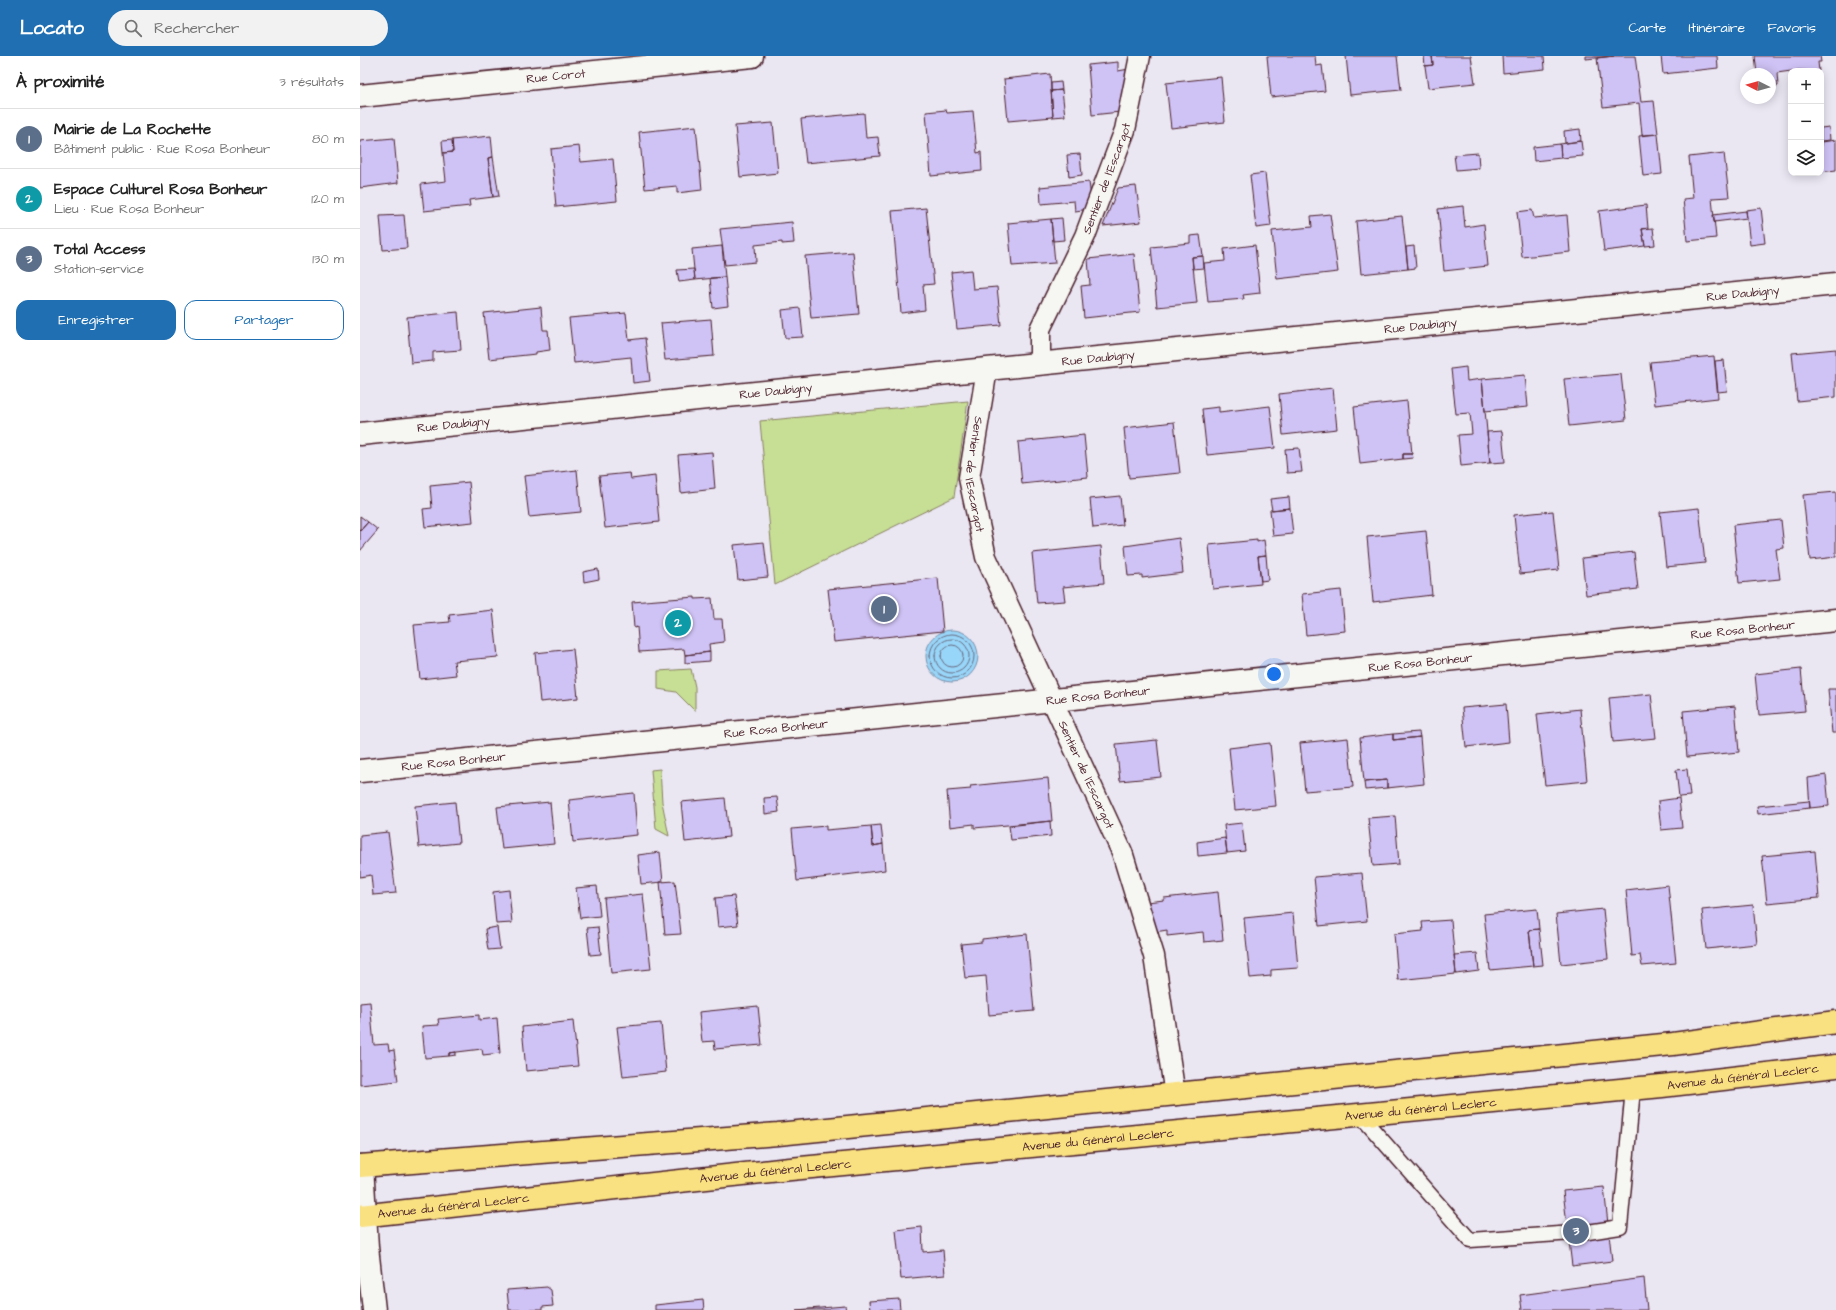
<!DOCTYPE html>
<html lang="fr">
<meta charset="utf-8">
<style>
:root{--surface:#fff;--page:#f2f2f2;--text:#222;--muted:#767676;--line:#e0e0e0;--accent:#1f6fb2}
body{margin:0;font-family:"Architects Daughter",sans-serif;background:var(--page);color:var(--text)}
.controls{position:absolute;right:12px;top:12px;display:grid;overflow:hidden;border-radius:8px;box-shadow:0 2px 10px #0003}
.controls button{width:36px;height:36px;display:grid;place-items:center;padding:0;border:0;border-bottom:1px solid var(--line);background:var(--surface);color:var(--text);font:20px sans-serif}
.compass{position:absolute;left:1380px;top:12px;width:36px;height:36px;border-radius:50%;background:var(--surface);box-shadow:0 2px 10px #0003;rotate:276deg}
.you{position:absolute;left:914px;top:618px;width:14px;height:14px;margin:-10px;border:3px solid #fff;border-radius:50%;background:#1a73e8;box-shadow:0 0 0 6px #1a73e833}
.badge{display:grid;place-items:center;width:26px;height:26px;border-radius:50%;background:var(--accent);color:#fff;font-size:13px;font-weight:700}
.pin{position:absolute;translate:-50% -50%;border:2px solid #fff;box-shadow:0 1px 4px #0006}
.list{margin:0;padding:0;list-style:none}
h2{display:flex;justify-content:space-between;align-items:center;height:52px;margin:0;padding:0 16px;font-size:17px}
h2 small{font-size:13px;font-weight:400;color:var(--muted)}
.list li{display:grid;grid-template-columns:26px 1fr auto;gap:12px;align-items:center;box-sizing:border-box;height:60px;padding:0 16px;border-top:1px solid var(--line)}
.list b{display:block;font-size:15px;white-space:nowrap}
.list p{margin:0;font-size:13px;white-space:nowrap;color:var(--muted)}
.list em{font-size:13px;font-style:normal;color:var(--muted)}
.actions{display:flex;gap:8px;padding:12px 16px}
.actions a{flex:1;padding:9px 0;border:1px solid var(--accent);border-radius:12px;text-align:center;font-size:14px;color:var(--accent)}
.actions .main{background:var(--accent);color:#fff}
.icon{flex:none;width:22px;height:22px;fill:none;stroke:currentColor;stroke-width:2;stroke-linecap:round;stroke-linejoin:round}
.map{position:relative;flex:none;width:1476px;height:1254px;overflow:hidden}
header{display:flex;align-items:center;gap:24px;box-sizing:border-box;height:56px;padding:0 20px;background:var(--accent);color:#fff}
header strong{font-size:19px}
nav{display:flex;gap:22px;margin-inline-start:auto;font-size:14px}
.search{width:280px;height:36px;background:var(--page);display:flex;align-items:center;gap:10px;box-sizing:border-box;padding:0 14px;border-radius:22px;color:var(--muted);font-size:15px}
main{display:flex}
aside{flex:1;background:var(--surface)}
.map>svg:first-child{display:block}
.green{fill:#c7df95;stroke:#887f60}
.water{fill:#98d6f9;stroke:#798da7}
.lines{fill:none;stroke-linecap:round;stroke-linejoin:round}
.shore{stroke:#69687d;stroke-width:1}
.building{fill:#cfc3f5;stroke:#4a1f2b}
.service-casing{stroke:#4a1f2b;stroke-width:17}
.pedestrian-casing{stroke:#4a1f2b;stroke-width:23}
.minor-casing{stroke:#4a1f2b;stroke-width:25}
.primary-casing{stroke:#4a1f2b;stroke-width:25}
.service{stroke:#f6f6f2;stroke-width:14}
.pedestrian{stroke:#f6f6f2;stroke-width:20}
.minor{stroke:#f6f6f2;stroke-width:22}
.primary{stroke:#f9e181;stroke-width:22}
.labels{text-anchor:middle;stroke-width:3.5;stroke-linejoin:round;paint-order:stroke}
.street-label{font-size:12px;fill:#4a1f2b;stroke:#f6f6f2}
</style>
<header>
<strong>Locato</strong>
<div class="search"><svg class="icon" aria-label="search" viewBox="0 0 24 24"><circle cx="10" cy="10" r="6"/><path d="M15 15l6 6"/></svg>Rechercher</div>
<nav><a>Carte</a><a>Itinéraire</a><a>Favoris</a></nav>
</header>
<main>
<aside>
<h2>À proximité<small>3 résultats</small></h2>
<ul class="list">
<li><span class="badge" style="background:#5c6f8a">1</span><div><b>Mairie de La Rochette</b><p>Bâtiment public · Rue Rosa Bonheur</p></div><em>80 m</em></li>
<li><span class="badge" style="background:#0f9aa8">2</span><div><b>Espace Culturel Rosa Bonheur</b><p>Lieu · Rue Rosa Bonheur</p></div><em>120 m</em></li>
<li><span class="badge" style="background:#5c6f8a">3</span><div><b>Total Access</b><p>Station-service</p></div><em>130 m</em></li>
</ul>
<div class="actions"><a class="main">Enregistrer</a><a>Partager</a></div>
</aside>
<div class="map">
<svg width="1476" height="1254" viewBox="0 0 1476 1254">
<rect width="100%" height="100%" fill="#eae7f3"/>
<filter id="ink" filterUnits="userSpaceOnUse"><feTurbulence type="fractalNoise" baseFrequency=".025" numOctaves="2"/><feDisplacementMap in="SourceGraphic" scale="8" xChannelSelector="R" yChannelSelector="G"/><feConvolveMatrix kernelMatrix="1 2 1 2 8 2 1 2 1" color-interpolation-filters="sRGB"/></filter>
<g filter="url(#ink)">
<path class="green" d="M 608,345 L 594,441 L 415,529 L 400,365 Z
M 331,613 L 335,631 L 335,655 L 316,636 L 298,633 L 298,615 Z
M 300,713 L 302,746 L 309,780 L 296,773 L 291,714 Z"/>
<path class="water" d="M566 600a26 26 0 1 1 52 0a26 26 0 1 1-52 0Z"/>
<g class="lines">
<path class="shore" d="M570 600a22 22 0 1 1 44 0a22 22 0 1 1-44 0Z
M575 600a17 17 0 1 1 34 0a17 17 0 1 1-34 0Z
M581 600a11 11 0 1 1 22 0a11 11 0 1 1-22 0Z"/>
</g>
<path class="building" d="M 907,0 L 955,0 L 956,10 L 962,9 L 965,35 L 911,41 Z
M 986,0 L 1037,0 L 1041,34 L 990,39 Z
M 1064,0 L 1072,0 L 1073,9 L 1065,10 Z
M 1072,0 L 1111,0 L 1115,27 L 1068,32 L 1065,10 L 1073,9 Z
M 1142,0 L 1184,0 L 1185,13 L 1143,17 Z
M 1226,0 L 1254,0 L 1226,3 Z
M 1254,0 L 1275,0 L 1281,46 L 1294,45 L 1298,78 L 1282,79 L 1279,47 L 1243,51 L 1237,2 Z
M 1301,0 L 1357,0 L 1358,12 L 1303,18 Z
M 1395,0 L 1460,0 L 1461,6 L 1458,6 L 1459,15 L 1438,14 L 1417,17 L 1418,30 L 1410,31 L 1410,18 L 1397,18 Z
M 758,6 L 758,15 L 769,13 L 760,56 L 732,59 L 728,9 Z
M 690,18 L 693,61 L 648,65 L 644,23 Z
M 861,21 L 865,66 L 811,72 L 806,27 Z
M 701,26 L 702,34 L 691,35 L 691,27 Z
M 702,34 L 705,60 L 693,61 L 691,35 Z
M 586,54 L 587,57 L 613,55 L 617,97 L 621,96 L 622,115 L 571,120 L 566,56 Z
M 504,57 L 506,82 L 518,81 L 520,100 L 446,107 L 441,63 Z
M 413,67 L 418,117 L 380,121 L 375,70 Z
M 336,70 L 342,134 L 317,137 L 317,130 L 285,133 L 279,76 Z
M 1469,71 L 1470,84 L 1461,85 L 1461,72 Z
M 1220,73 L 1221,85 L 1205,87 L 1204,75 Z
M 1298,78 L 1302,118 L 1283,120 L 1279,80 Z
M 131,80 L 133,101 L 128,102 L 133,141 L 109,144 L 110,150 L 64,155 L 61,128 L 86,125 L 83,97 L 93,96 L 92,84 Z
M 34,82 L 38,127 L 0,132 L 0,85 Z
M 92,84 L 93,96 L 83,97 L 82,85 Z
M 1476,84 L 1476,114 L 1461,116 L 1461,86 Z
M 1221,85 L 1223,100 L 1201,102 L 1200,88 Z
M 1200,88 L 1201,102 L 1174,105 L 1173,91 Z
M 219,90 L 221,106 L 253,103 L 257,145 L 196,151 L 191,93 Z
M 1118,97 L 1119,112 L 1096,114 L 1094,99 Z
M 1364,97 L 1369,141 L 1352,142 L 1356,182 L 1327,185 L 1323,143 L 1333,142 L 1329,101 Z
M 720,98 L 722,119 L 709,121 L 707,99 Z
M 133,101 L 139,140 L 133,141 L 128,102 Z
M 905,117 L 911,170 L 896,172 L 890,119 Z
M 729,126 L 732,149 L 730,153 L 715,155 L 714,145 L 681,148 L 680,131 Z
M 776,130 L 781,166 L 743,170 L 758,132 Z
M 1286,149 L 1288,172 L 1282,173 L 1285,190 L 1244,195 L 1239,155 Z
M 1103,150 L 1105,171 L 1124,168 L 1128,210 L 1084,215 L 1078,153 Z
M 566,152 L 574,228 L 563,229 L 565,254 L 541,257 L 532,155 Z
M 1401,152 L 1405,187 L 1390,189 L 1386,154 Z
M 1172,154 L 1174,162 L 1207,159 L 1210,196 L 1162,201 L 1157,156 Z
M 1386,155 L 1387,162 L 1354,166 L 1353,159 Z
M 970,158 L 978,216 L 917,223 L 912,175 L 952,171 L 951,160 Z
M 44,159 L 47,192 L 23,194 L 20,160 Z
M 1042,160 L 1048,213 L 1001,218 L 996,165 Z
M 702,162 L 704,184 L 693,185 L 691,163 Z
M 691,163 L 695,207 L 652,210 L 648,167 Z
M 432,166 L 434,187 L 422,188 L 422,186 L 395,189 L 396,206 L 365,209 L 360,173 Z
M 1293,172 L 1295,189 L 1285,190 L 1282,173 Z
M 840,179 L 843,200 L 832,201 L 837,247 L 797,251 L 791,191 L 830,187 L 830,180 Z
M 895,189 L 900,237 L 883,239 L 884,243 L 848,246 L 844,207 L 865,205 L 864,193 Z
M 362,190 L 365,221 L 335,224 L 332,193 Z
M 1054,190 L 1056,212 L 1048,213 L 1046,191 Z
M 493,196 L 499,258 L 451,262 L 445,200 Z
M 774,198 L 780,256 L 724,262 L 721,230 L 730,229 L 728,203 Z
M 843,200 L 844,212 L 833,213 L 832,201 Z
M 334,213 L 335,224 L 319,226 L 317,214 Z
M 611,214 L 613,233 L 637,231 L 641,269 L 597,273 L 591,216 Z
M 365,221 L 368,250 L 353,252 L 350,222 Z
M 181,251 L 183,274 L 188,274 L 190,294 L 176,296 L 176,298 L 129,303 L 124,257 Z
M 440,252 L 443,281 L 425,282 L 422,254 Z
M 98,256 L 101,294 L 73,296 L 73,305 L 51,307 L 47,261 Z
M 266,257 L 269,284 L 285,282 L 290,325 L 273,327 L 271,301 L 214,307 L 209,262 Z
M 351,263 L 354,300 L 305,304 L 301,267 Z
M 1476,293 L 1476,341 L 1437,345 L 1432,297 Z
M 1354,300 L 1358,342 L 1295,349 L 1290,306 Z
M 1364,304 L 1367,335 L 1358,336 L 1355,305 Z
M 1106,311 L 1107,325 L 1122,323 L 1130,407 L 1101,410 L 1098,379 L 1112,378 L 1110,357 L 1096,358 L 1091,313 Z
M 1261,318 L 1266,364 L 1209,370 L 1204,323 Z
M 1165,319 L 1168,351 L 1125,355 L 1122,323 Z
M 973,332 L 977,373 L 923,379 L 919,338 Z
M 1047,345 L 1052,398 L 1043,398 L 1043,403 L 1000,408 L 994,351 Z
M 910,350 L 915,392 L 847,399 L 842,353 L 859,351 L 859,356 Z
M 814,366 L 820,417 L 769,422 L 764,372 Z
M 1142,375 L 1145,406 L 1130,407 L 1127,376 Z
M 724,379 L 728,421 L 662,428 L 658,386 Z
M 939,392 L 942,416 L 927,417 L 925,393 Z
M 352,396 L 355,433 L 321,437 L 318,399 Z
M 1043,398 L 1052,398 L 1053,402 L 1043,403 Z
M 217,414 L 221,456 L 169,461 L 164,420 Z
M 270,417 L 271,423 L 295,420 L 299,466 L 245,472 L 239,420 Z
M 109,426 L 113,466 L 65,471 L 63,453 L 72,452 L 70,430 Z
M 1476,436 L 1476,501 L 1450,504 L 1443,439 Z
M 760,440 L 763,469 L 733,472 L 730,443 Z
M 929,441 L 930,452 L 912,454 L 910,443 Z
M 930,452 L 933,478 L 913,480 L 910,454 Z
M 1339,452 L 1345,507 L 1306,511 L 1300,456 Z
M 1193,455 L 1199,514 L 1160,518 L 1154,459 Z
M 0,460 L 8,466 L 0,475 Z
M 1421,464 L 1424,492 L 1416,493 L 1420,523 L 1379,527 L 1373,469 Z
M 8,466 L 18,474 L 0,495 L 0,475 Z
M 1066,475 L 1072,539 L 1013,546 L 1007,481 Z
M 819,482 L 823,517 L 782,522 L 782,519 L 768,520 L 765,490 Z
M 897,484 L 897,486 L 904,484 L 906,499 L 898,500 L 901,528 L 853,533 L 849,489 Z
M 404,486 L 408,521 L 378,524 L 374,489 Z
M 741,490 L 744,527 L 703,531 L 705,545 L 677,547 L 672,497 Z
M 1274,496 L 1278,533 L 1226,539 L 1222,502 Z
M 906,499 L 908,524 L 901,525 L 898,500 Z
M 238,513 L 239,523 L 224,526 L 223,516 Z
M 578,522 L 583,575 L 474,586 L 468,533 Z
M 981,534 L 985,575 L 946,579 L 942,538 Z
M 335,541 L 335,543 L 352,542 L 354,563 L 362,563 L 364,586 L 349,588 L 350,596 L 325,599 L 324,593 L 279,596 L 277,571 L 274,572 L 272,546 Z
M 133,554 L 138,601 L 94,605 L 96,619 L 60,623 L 54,569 L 90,566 L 89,559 Z
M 213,593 L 218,642 L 180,646 L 175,597 Z
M 350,596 L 350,605 L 325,607 L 325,599 Z
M 1441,613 L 1445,655 L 1399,659 L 1395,618 Z
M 1468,633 L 1476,633 L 1476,677 L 1472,677 Z
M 1291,638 L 1296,682 L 1253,686 L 1249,642 Z
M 1146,648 L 1149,686 L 1106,691 L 1102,652 Z
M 1375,650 L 1379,696 L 1327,701 L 1323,655 Z
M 1220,653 L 1227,725 L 1185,729 L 1177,658 Z
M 1059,676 L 1060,681 L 1033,684 L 1033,678 Z
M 1033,678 L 1033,684 L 1060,681 L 1064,728 L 1027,732 L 1027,724 L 1004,726 L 1000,682 Z
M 988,682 L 993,731 L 945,735 L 940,687 Z
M 797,684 L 801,721 L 760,725 L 756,688 Z
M 910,687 L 916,750 L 875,754 L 869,692 Z
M 1327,713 L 1330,740 L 1319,741 L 1316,714 Z
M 1466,719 L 1469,750 L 1450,752 L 1448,722 Z
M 688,722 L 692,765 L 614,772 L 614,768 L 590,771 L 587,735 L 611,733 L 610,730 Z
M 1027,724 L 1027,732 L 1005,734 L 1004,726 Z
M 274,737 L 277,779 L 213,786 L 209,744 Z
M 417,741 L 419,756 L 405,758 L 404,742 Z
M 365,742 L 369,781 L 325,786 L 321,746 Z
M 1319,742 L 1322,772 L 1301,774 L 1298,745 Z
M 1449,745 L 1450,752 L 1398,758 L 1397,750 Z
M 95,746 L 99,787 L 59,791 L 55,750 Z
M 190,746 L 194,788 L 142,793 L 137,751 Z
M 1035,760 L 1039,808 L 1013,810 L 1008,762 Z
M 690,765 L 691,780 L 651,784 L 649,770 Z
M 882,767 L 885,795 L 867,797 L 864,769 Z
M 521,769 L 523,788 L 513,790 L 511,770 Z
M 466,770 L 466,774 L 511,770 L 513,790 L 523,788 L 525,814 L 437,825 L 432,773 Z
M 28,776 L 36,837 L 13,839 L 11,819 L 0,821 L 0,779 Z
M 865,782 L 867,797 L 838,800 L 837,786 Z
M 1455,795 L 1459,842 L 1407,847 L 1402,800 Z
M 300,796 L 303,826 L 281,828 L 278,799 Z
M 1002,817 L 1007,865 L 959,870 L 954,821 Z
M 315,825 L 321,878 L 305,879 L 300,826 Z
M 1308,829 L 1316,907 L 1282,910 L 1280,899 L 1272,900 L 1266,834 Z
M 237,830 L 240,860 L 220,862 L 216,832 Z
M 149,834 L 152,867 L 136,868 L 133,836 Z
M 858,836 L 863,884 L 844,886 L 843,876 L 807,880 L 807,874 L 795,876 L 787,846 L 804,844 L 804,842 Z
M 283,838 L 291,913 L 251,917 L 244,842 Z
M 374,840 L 378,869 L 358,871 L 355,842 Z
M 1393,849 L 1397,888 L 1346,893 L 1342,854 Z
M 1177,853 L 1179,873 L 1169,874 L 1173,910 L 1130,914 L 1124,858 Z
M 1243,853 L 1248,903 L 1201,908 L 1196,858 Z
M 933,857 L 938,912 L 911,914 L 911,920 L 890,922 L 884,862 Z
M 1091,864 L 1096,918 L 1038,924 L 1034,878 L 1063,875 L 1062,866 Z
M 137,871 L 140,893 L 128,894 L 125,873 Z
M 238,871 L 241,898 L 230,899 L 227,872 Z
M 1179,873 L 1183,909 L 1173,910 L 1169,874 Z
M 667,878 L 674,955 L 629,959 L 626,920 L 605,922 L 601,888 L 622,886 L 622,883 Z
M 1117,897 L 1119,915 L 1096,918 L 1094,899 Z
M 10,946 L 14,989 L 28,988 L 29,995 L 34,994 L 38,1025 L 0,1029 L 0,947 Z
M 398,950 L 402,989 L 355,993 L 354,985 L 342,986 L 339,956 Z
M 119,959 L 119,964 L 137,962 L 140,997 L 123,999 L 122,993 L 89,997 L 89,1000 L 65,1002 L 62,970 L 79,969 L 78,963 Z
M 213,965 L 218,1010 L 166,1015 L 162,971 Z
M 301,967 L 306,1016 L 263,1021 L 257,971 Z
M 96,996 L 96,999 L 89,1000 L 89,997 Z
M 1244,1131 L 1252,1205 L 1212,1210 L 1203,1135 Z
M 562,1171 L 563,1196 L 583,1194 L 585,1219 L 541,1223 L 536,1174 Z
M 1284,1222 L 1287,1254 L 1162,1254 L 1160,1239 Z
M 187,1231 L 191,1234 L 193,1250 L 182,1251 L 182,1254 L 149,1254 L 147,1234 Z
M 539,1243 L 540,1254 L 510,1254 L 509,1245 Z
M 343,1244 L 344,1254 L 295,1254 L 295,1249 Z
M 485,1250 L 486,1254 L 436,1254 Z"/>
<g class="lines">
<defs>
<path id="service" d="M 1000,1059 L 1110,1184 L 1228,1176 L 1260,1171 L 1273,1033"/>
<g id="pedestrian">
<path id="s1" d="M 680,308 L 680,273 L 725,180 L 765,74 L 780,0"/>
<path id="s2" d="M 627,313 L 609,422 L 626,501 L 762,796 L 794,900 L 815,1039"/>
</g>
<g id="minor">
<path id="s3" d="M 0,40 L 392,0"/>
<path id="s4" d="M 0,378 L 627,313 L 1476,228"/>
<path id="s5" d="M 0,715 L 1476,564"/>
<path d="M 2,1110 L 7,1191 L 14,1254"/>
</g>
<g id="primary">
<path d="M 0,1110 L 418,1078 L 1313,988 L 1476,966"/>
<path id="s6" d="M 0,1160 L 420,1114 L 1302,1030 L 1476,1010"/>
</g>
</defs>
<use href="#service" class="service-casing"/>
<use href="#pedestrian" class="pedestrian-casing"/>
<use href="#minor" class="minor-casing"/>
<use href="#primary" class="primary-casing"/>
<use href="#service" class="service"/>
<use href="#pedestrian" class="pedestrian"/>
<use href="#minor" class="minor"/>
<use href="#primary" class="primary"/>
</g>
</g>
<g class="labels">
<g class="street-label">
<text dy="4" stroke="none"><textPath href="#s3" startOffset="197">Rue Corot</textPath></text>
<text dy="4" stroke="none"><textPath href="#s1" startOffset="200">Sentier de l'Escargot</textPath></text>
<text dy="4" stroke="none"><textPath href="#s4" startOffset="1390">Rue Daubigny</textPath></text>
<text dy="4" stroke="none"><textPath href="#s4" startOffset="1066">Rue Daubigny</textPath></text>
<text dy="4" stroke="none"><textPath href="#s4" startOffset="742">Rue Daubigny</textPath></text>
<text dy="4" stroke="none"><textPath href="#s4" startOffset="418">Rue Daubigny</textPath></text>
<text dy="4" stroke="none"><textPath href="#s4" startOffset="94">Rue Daubigny</textPath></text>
<text dy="4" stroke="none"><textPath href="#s2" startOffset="107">Sentier de l'Escargot</textPath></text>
<text dy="4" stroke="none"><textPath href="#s5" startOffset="1390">Rue Rosa Bonheur</textPath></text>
<text dy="4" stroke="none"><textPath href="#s5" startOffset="1066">Rue Rosa Bonheur</textPath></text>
<text dy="4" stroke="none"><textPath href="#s5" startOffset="742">Rue Rosa Bonheur</textPath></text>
<text dy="4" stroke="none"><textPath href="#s5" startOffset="418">Rue Rosa Bonheur</textPath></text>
<text dy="4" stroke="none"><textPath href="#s5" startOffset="94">Rue Rosa Bonheur</textPath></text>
<text dy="4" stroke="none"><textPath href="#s2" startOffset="431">Sentier de l'Escargot</textPath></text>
<text dy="4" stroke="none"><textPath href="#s6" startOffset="1390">Avenue du Général Leclerc</textPath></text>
<text dy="4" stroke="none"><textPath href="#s6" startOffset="1066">Avenue du Général Leclerc</textPath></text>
<text dy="4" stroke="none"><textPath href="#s6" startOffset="742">Avenue du Général Leclerc</textPath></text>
<text dy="4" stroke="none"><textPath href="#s6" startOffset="418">Avenue du Général Leclerc</textPath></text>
<text dy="4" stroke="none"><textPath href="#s6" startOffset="94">Avenue du Général Leclerc</textPath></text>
</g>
</g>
</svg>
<div class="controls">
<button>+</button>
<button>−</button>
<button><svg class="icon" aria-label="layers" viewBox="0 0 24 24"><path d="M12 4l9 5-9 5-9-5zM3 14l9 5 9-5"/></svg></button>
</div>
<svg class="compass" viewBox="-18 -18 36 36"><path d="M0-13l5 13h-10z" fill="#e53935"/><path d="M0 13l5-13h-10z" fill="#767676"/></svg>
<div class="you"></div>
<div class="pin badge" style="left:524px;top:553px;background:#5c6f8a">1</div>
<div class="pin badge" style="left:318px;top:567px;background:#0f9aa8">2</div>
<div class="pin badge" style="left:1216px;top:1175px;background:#5c6f8a">3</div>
</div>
</main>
